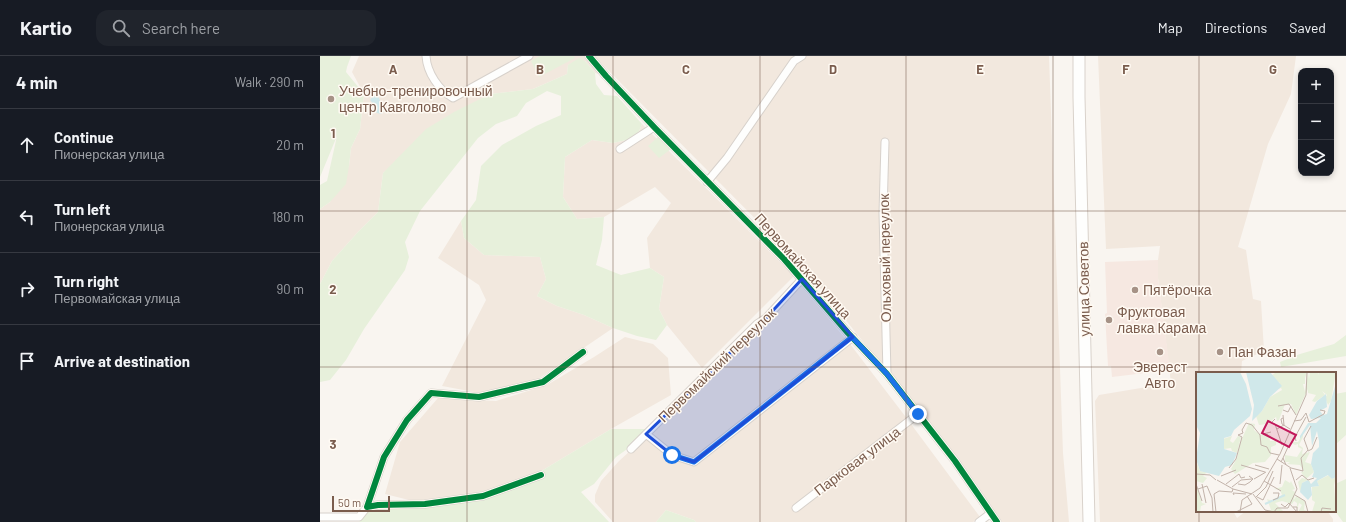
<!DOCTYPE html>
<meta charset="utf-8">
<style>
:root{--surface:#171b24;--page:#20242c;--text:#f1f3f6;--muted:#9ea1a6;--line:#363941}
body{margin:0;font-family:Barlow,sans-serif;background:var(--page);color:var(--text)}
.controls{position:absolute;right:12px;top:12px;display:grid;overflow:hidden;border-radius:8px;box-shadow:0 2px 6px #0003}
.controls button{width:36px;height:36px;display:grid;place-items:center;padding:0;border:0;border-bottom:1px solid var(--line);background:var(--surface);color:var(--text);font:20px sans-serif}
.scale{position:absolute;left:12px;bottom:10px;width:58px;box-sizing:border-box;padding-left:4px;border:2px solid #7a5c4d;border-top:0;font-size:11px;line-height:14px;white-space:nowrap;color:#7a5c4d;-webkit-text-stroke:3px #fffaf3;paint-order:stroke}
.stop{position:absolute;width:12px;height:12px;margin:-9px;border:3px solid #1a73e8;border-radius:50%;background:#fff}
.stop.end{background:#1a73e8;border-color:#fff;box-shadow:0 1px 4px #0008}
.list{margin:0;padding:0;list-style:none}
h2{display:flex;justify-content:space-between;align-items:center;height:52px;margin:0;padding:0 16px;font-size:17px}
h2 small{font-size:13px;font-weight:400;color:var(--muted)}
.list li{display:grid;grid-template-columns:26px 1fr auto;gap:12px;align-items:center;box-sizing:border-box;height:72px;padding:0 16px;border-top:1px solid var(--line)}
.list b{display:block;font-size:15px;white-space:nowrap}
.list p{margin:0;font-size:13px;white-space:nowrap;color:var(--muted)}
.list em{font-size:13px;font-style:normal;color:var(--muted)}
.icon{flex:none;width:22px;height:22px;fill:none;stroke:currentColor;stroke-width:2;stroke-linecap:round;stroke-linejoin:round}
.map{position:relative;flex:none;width:1026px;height:466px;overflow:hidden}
header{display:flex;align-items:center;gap:24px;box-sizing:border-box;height:56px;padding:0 20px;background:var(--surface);border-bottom:1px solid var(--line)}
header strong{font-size:19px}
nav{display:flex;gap:22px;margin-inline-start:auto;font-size:14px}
.search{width:280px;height:36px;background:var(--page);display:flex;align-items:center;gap:10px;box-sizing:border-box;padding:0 14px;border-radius:12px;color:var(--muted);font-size:15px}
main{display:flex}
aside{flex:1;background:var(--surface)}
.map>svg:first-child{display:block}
.residential{fill:#f2e8de}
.commercial{fill:#f6e8e1}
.green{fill:#e7f0db}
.water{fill:#d0e8ea}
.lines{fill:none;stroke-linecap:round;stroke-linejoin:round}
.street-casing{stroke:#d7d1cb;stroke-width:9}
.secondary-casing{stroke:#d9d2cb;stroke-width:13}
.street{stroke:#fefefd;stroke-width:7}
.secondary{stroke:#fefefd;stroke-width:11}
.cycleway-casing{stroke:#fffaf3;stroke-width:8}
.cycleway{stroke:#00873e;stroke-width:6}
.route{stroke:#1a73e8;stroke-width:5}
.marked{fill:#1d4ed8;fill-opacity:0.2;stroke:#1d4ed8;stroke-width:3;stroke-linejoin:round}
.grid{fill:none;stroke:#7a5c4d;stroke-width:1;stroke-opacity:0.55}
.poi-dot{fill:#a69286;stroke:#fffaf3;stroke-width:1.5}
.labels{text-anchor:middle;stroke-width:3;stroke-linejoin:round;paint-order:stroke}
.poi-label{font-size:14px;fill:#7a5c4d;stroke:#fffaf3;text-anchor:start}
.street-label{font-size:14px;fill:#7a5c4d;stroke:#fffaf3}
.inset-river{fill:none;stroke:#d0e8ea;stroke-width:2}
.inset-road{fill:none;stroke:#c2b3aa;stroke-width:1}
.view{fill:#c2185b;fill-opacity:0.15;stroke:#c2185b;stroke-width:2}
.inset-edge{fill:none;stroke:#7a5c4d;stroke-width:2}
.grid-label{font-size:13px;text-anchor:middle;font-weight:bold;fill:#7a5c4d;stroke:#fffaf3;stroke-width:3;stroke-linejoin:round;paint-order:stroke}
</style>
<header>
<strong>Kartio</strong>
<div class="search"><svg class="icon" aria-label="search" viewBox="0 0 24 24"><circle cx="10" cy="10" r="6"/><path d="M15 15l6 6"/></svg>Search here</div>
<nav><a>Map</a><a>Directions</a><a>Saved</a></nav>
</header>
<main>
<aside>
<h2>4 min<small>Walk · 290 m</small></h2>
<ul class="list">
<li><svg class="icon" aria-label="ahead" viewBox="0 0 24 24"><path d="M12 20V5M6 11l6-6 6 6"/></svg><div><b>Continue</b><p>Пионерская улица</p></div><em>20 m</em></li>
<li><svg class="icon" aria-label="left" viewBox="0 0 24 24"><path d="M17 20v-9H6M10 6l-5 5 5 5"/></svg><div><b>Turn left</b><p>Пионерская улица</p></div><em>180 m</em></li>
<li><svg class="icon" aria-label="right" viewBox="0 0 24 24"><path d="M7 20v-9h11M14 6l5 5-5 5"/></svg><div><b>Turn right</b><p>Первомайская улица</p></div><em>90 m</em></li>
<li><svg class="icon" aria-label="arrive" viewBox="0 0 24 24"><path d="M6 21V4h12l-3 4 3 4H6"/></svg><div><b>Arrive at destination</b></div></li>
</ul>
</aside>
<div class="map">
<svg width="1026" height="466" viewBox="0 0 1026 466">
<rect width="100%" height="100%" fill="#f9f5f0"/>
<path class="residential" d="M 39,0 L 729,0 L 743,397 L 749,466 L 682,466 L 648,416 L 483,211 L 278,4 L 286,20 L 275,17 L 265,5 L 248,9 L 247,18 L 213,33 L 170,38 L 63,117 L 58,156 L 38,176 L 12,205 L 0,228 L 0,153 L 10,146 L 29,110 L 31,92 L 40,73 L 44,38 L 32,16 Z
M 778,0 L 976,0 L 971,38 L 948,88 L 918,191 L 926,194 L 933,243 L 941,245 L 944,295 L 922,305 L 921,317 L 877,317 L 877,455 L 913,455 L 917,462 L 926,455 L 1007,455 L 1013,463 L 1013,466 L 780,466 L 775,345 L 779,339 L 851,327 L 838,222 L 838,204 L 840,190 L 786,193 Z
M 322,68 L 474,220 L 382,312 L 347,269 L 339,253 L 344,221 L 330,212 L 327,182 L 351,147 L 335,131 L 284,161 L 257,163 L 243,141 L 245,101 L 272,84 L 293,87 L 316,82 Z
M 141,165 L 144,182 L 164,199 L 220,201 L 226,223 L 217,240 L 237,250 L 264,259 L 293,272 L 218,323 L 160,337 L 122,330 L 166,244 L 159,229 L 118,202 Z
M 481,230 L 530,288 L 585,360 L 660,461 L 653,466 L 376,466 L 374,464 L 346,454 L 336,466 L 293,466 L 275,446 L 275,439 L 281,425 L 299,405 L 320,386 L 438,271 L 447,264 Z
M 305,281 L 333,288 L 348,302 L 351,339 L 291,373 L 223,414 L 163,440 L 105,448 L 65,438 L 80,386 L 118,342 L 176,345 L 227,329 L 274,301 Z"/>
<path class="commercial" d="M 838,204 L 838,222 L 850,314 L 792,321 L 791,310 L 788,310 L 785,258 L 787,257 L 785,206 Z"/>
<path class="green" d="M 0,0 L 31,0 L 27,11 L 26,16 L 44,38 L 40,73 L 31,92 L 29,110 L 26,128 L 10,146 L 0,153 L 0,129 L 7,125 L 17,80 L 0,121 Z
M 220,0 L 254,0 L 255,2 L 219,21 L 211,5 Z
M 259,2 L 265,5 L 275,17 L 276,28 L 284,39 L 297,40 L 322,68 L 316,82 L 293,87 L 272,84 L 245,101 L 243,141 L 257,163 L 284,161 L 282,184 L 276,209 L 301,219 L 330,212 L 344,221 L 339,253 L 347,269 L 336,284 L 317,280 L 293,272 L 264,259 L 237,250 L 217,240 L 226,223 L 220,201 L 164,199 L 144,182 L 141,165 L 156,144 L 161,110 L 182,89 L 216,70 L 241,59 L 241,40 L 227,35 L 206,47 L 197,60 L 176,68 L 158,82 L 100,155 L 85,186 L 89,201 L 85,214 L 44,273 L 26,304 L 10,324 L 0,326 L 0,228 L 12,205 L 38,176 L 58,156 L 63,117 L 106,73 L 134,56 L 170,38 L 213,33 L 247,18 L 248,9 Z
M 339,80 L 351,93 L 339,102 L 328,90 Z
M 1026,279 L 1026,300 L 961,311 L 960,306 L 980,298 L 1014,288 Z
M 1026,336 L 1026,379 L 1015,389 L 1015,338 Z
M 291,373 L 329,373 L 310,391 L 296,401 L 274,428 L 261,436 L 289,466 L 39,466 L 49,453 L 135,446 L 222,420 L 223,414 Z
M 1026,423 L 1026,466 L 1023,466 L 1015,455 L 1015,428 Z
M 346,454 L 374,464 L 376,466 L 336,466 Z"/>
<path class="water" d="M 53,40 L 58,40 L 64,53 L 63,57 L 60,58 L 55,56 L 54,49 L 50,44 Z"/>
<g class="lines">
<defs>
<path id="street" d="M 106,0 C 107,17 119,34 133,42 L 209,0
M 269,0 L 286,20 L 335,72 L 464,203 L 528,277 L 567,318 L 635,405 L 677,466
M 565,86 L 563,157 L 567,318
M 300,93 L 334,71
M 387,126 L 407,102 L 474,5 L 482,0
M 326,378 L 352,399 L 374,406 L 533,281
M 311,393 L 437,268 L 446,262 L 482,223
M 221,419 L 163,440 L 105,448 L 58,449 L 47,451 L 64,401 L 87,364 L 111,337 L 159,341 L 223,326 L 263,296
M 476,452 L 598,358
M 0,461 L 39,461 L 47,451
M 659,466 L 671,457"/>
<path id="secondary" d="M 759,0 L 759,41 L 769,466"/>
</defs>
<use href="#street" class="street-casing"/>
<use href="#secondary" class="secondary-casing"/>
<use href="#street" class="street"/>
<use href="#secondary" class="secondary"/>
<defs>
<path id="cycleway" d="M 269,0 L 286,20 L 335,72 L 464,203 L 528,277 L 567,318 L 635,405 L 677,466
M 221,419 L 163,440 L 105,448 L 58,449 L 47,451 L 64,401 L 87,364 L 111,337 L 159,341 L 223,326 L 263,296"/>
</defs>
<use href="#cycleway" class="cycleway-casing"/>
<use href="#cycleway" class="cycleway"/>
</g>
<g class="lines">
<path class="route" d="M 352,399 L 374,406 L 532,281 L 567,318 L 598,358"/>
</g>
<path class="marked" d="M 482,223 L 533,281 L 374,406 L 352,399 L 326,378 L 446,262 Z"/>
<path class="grid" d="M 147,0 L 147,466M 293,0 L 293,466M 440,0 L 440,466M 586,0 L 586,466M 733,0 L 733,466M 879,0 L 879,317M 0,155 L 1026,155M 0,311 L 1026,311M 879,455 L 879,466"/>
<g class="poi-dot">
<circle cx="11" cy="43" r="4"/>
<circle cx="815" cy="234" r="4"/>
<circle cx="789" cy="264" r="4"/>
<circle cx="840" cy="296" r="4"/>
<circle cx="900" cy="296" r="4"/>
</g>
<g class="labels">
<g class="poi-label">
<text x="19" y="40">Учебно-тренировочный<tspan x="19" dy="16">центр Кавголово</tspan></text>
<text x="823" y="239">Пятёрочка</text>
<text x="797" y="261">Фруктовая<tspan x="797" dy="16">лавка Карама</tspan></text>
<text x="908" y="301">Пан Фазан</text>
<text x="840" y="316" text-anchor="middle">Эверест<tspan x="840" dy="16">Авто</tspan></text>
</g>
<g class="street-label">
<text transform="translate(565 202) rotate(-91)" y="5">Ольховый переулок</text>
<text transform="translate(483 210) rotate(48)" y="5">Первомайская улица</text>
<text transform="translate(764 233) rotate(-91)" y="5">улица Советов</text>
<text transform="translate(397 309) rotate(-44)" y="5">Первомайский переулок</text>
<text transform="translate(537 405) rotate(-37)" y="5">Парковая улица</text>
</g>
</g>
<g transform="translate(876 316)">
<rect width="140" height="140" fill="#f9f5f0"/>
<path d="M 75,0 L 111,0 L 109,6 L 109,12 L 107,12 L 109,20 L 112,0 L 113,7 L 114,0 L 121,0 L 123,3 L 122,0 L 140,0 L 135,29 L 132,33 L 129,26 L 131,23 L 126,19 L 129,23 L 119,30 L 116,29 L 120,23 L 112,21 L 112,17 L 104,34 L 101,34 L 104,34 L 100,43 L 95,32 L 89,32 L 83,48 L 81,49 L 80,45 L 71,52 L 63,53 L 60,44 L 66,39 L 74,25 L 86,18 L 85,16 L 82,17 L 84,11 L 79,8 L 76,3 L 79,1 ZM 53,51 L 59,52 L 58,58 L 63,62 L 76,63 L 73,64 L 74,69 L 80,69 L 80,73 L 75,75 L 75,83 L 69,90 L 57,91 L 39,102 L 35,97 L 41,86 L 44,71 ZM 38,59 L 34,69 L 37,71 L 42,64 L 45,65 L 41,81 L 36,79 L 35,76 L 28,77 L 26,73 L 28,69 L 30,75 L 27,67 L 36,64 ZM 107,62 L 107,65 L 103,73 L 107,76 L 106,82 L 114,80 L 109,90 L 115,92 L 118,100 L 110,107 L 114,109 L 114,112 L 116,111 L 114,112 L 112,108 L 106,111 L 106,118 L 104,119 L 102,110 L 106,106 L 110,107 L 105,100 L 108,99 L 104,93 L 91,92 L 94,90 L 89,90 L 89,83 L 101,85 L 106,77 L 102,75 L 102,72 L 99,73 L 94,70 L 102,70 ZM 0,89 L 4,99 L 11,100 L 7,104 L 11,106 L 7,111 L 0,109 ZM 133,103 L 136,107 L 140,105 L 138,113 L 140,140 L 116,140 L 119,130 L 116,128 L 116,115 L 123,114 L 121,109 ZM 89,108 L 94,111 L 95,109 L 99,117 L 96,118 L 99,120 L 98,128 L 100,124 L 109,129 L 108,138 L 116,140 L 102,140 L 106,133 L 103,131 L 101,138 L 101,131 L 98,129 L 96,132 L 99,133 L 86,129 L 79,131 L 88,140 L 70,139 L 75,138 L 71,127 L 77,129 L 86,123 L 84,118 L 78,117 L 86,115 ZM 0,112 L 6,131 L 10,132 L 5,134 L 4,140 L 0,139 Z" fill="#e7f0db"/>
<path d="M 0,0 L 44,0 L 50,12 L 56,37 L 54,44 L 38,58 L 35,64 L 28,66 L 28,77 L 41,81 L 36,93 L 29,95 L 23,104 L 4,99 L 0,87 L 4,61 L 0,53 ZM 50,0 L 74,0 L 86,14 L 74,25 L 66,39 L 56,49 L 58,33 ZM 140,11 L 140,105 L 136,107 L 132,103 L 121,109 L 123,114 L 115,115 L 116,123 L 112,128 L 104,120 L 106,111 L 112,108 L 115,112 L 121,106 L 116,105 L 118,100 L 115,92 L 117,81 L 123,75 L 123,69 L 121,59 L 116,74 L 114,53 L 104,67 L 104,64 L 112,51 L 120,51 L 125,46 L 115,47 L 113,43 L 121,29 L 130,22 L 131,35 L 124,39 L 127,43 L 131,42 Z" fill="#d0e8ea"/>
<path class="inset-river" d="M 69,132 L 89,123"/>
<path class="inset-road" d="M 82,34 L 93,32 L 100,43M 87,38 L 92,40 L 95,34M 87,46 L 85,47 L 86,52 L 94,57M 79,47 L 75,51 L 79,52 L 86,73M 98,49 L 105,48 L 110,41 L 113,50 L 115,49 L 128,42 L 129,39 L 124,38M 81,57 L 88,53 L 87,43M 72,63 L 67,62 L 75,60M 100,69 L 99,65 L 110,45M 112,79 L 116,77 L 121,65M 87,86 L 92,75M 81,87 L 95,96 L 107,99 L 105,86 L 112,78 L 108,67 L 115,54M 85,90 L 87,86 L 90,93M 45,93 L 69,100M 59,93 L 73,97M 33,96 L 40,87 L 46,65 L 42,63 L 47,61 L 46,58 L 50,51 L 56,53 L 64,63 L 65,73 L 71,75 L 74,81 L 83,83M 0,102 L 14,103 L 20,108M 25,104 L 40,98M 58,107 L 70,100M 21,108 L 37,117 L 56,122M 100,108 L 106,103 L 112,108 L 118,106M 68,109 L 85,119M 0,112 L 6,129M 6,112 L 10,131M 30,112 L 43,102 L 45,106 L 49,105M 42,112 L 49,113 L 54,110 L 57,107 L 53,104M 84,112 L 86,93M 36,115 L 45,108 L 56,107M 2,117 L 11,114 L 16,126 L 17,140M 57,122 L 69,138 L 78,140 L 81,136 L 92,136 L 101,117 L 94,96M 38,123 L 37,121 L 50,122M 99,123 L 109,129 L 112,140M 60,125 L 70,115 L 77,99M 61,125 L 67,128 L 78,105M 77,128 L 82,126 L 83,121 L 77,121M 85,132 L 89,135 L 93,131 L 101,140 L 101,135 L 97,135M 20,140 L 18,122 L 23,119 L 36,120 L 37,117M 40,140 L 56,132 L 51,124M 44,140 L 46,128 L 64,116 L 84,82 L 110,23 L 111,0M 125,140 L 126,136 L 135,137"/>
<path class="view" d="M 72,49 L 100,63 L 93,75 L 66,61 Z"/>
<rect width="140" height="140" class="inset-edge"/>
</g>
<g class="grid-label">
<text x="73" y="18">A</text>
<text x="220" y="18">B</text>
<text x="366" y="18">C</text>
<text x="513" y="18">D</text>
<text x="660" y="18">E</text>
<text x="806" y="18">F</text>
<text x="953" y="18">G</text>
<text x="13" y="82">1</text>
<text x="13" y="238">2</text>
<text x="13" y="393">3</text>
</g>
</svg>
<div class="controls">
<button>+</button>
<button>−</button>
<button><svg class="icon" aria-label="layers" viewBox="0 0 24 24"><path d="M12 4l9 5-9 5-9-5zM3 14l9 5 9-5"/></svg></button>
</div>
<div class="scale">50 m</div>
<div class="stop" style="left:352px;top:399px"></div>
<div class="stop end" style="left:598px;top:358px"></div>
</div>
</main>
